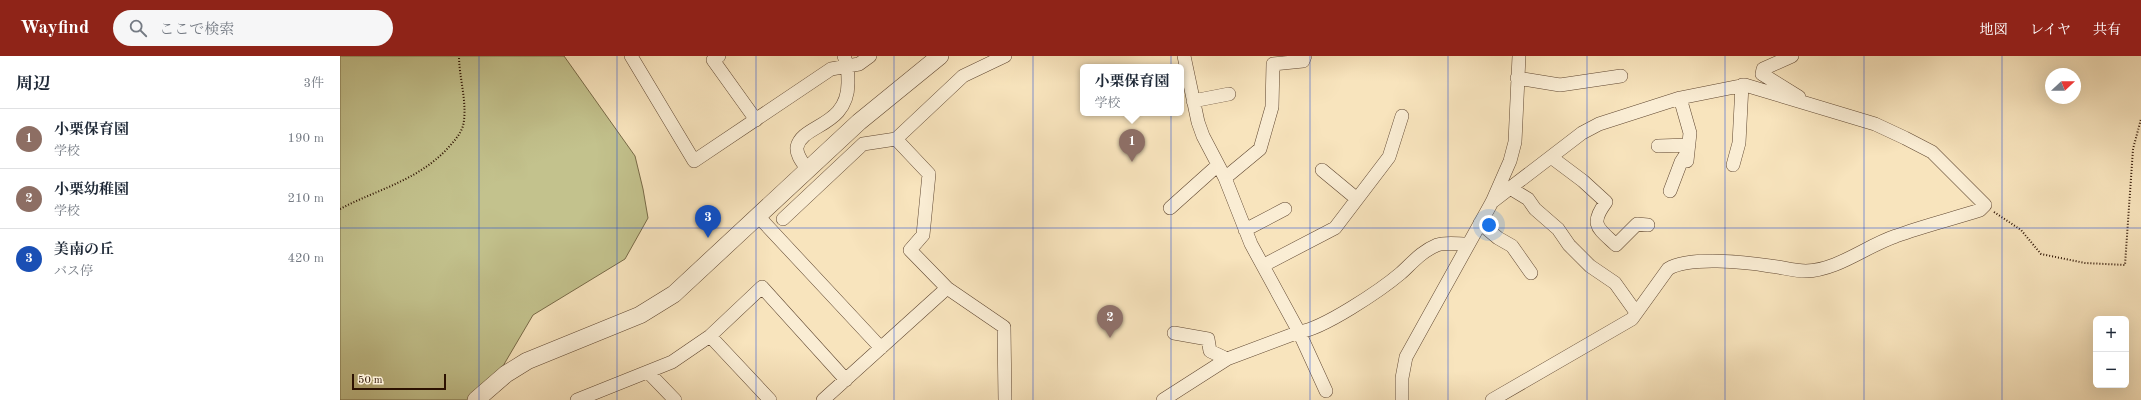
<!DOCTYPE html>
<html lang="ja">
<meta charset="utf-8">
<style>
:root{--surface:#fff;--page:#f6f6f7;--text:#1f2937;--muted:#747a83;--line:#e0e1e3;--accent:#8f2418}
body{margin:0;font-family:"Old Standard TT","Noto Serif JP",serif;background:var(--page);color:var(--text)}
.controls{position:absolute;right:12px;bottom:12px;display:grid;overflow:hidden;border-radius:6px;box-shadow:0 4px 16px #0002}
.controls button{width:36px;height:36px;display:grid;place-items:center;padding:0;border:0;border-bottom:1px solid var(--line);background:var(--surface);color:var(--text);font:20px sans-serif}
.compass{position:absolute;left:1705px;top:12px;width:36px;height:36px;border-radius:50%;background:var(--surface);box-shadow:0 4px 16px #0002;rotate:68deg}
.scale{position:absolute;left:12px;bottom:10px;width:94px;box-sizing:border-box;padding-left:4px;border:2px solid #2c1101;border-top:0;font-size:11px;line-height:14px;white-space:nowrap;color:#2c1101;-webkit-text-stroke:3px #faedd4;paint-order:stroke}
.you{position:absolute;left:1149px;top:169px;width:14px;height:14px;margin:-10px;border:3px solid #fff;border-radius:50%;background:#1a73e8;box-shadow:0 0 0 6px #1a73e833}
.badge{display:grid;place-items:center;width:26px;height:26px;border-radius:50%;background:var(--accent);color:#fff;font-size:13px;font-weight:700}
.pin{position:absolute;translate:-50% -33px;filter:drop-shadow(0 1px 2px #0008)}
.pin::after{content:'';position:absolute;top:21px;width:14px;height:12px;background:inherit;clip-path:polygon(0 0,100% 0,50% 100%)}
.popup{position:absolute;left:740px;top:8px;width:104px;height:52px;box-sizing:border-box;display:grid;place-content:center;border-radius:6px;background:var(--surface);filter:drop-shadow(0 1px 3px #0005);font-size:13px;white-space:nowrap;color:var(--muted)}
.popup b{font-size:15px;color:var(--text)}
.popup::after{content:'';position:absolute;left:50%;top:100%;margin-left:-8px;border:8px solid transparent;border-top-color:var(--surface)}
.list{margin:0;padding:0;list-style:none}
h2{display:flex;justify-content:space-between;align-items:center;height:52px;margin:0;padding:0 16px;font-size:17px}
h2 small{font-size:13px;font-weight:400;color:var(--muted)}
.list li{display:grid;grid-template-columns:26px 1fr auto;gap:12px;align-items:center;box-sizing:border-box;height:60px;padding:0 16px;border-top:1px solid var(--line)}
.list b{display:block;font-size:15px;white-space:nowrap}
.list p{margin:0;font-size:13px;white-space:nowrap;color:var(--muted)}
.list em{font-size:13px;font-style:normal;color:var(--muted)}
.icon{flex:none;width:22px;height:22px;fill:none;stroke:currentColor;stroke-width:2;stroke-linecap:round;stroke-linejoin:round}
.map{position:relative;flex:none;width:1801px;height:344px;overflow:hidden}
header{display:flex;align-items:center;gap:24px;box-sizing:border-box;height:56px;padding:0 20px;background:var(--accent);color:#fff}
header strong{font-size:19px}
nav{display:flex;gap:22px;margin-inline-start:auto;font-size:14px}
.search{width:280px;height:36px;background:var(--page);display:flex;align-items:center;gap:10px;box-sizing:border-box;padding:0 14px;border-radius:22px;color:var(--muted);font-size:15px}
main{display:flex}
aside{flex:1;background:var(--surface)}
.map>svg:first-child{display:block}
.green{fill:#c3c28d;stroke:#786a47}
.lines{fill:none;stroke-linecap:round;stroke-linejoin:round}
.minor-casing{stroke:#5f4630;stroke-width:14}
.tertiary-casing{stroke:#5f4630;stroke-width:18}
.path{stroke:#2c1101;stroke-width:2;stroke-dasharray:1 2;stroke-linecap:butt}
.minor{stroke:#faedd4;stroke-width:13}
.tertiary{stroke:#faedd4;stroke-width:17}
.grid{fill:none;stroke:#1d4ed8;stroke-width:1;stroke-opacity:0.55}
</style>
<header>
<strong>Wayfind</strong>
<div class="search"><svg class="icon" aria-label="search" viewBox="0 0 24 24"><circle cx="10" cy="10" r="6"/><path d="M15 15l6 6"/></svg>ここで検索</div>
<nav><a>地図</a><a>レイヤ</a><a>共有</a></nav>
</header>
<main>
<aside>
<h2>周辺<small>3件</small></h2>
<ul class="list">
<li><span class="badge" style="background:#8d6e63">1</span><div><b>小栗保育園</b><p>学校</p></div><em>190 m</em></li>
<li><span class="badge" style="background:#8d6e63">2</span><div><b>小栗幼稚園</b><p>学校</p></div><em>210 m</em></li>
<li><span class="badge" style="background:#1a4fb4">3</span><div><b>美南の丘</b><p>バス停</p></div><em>420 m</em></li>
</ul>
</aside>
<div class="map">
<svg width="1801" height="344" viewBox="0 0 1801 344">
<rect width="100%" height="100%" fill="#f8e4bd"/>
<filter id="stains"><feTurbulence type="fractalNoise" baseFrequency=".005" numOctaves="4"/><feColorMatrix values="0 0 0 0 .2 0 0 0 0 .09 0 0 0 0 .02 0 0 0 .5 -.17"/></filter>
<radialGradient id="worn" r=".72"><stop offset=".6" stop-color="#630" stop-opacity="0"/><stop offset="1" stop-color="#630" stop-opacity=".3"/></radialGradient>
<path class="green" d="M 0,0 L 224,0 L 295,100 L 303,133 L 308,162 L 285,203 L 193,259 L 143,344 L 0,344 Z"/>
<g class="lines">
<defs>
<path id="minor" d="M 291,0 L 354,105 L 491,13 L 519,8 L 530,0
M 379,0 L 373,4 L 416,64
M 844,0 L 858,66 L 863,80 L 885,122 L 911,188 L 959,276 L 986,335
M 1452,0 L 1423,13 L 1422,18 L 1459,41
M 1177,22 L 1220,29 L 1281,20
M 1340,42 L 1350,77 L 1347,105
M 853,45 L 889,38
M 556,83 L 623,20 L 665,0
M 1318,90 L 1349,89
M 1211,101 L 1243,125 L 1266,146 C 1249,169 1258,172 1276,189 L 1297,168 L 1308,169
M 1393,109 L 1399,87 L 1402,29
M 467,113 C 463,107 456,99 457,91 C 462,68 508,71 508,27 C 508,16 508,10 504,0
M 982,114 L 1017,143
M 885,122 L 920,93 L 932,51 L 933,8 L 963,5 L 965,0
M 1170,132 L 1188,143 L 1195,153 L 1218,173 L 1229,189 L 1250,210 L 1275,227 L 1295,255
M 1330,135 L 1341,106 L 1348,95
M 830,152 L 878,109
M 417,159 L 541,292
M 443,163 L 523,88 L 556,83 L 589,118 L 583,179 L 570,194 L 607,232
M 1140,167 L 1158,182 L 1172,190 L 1191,217
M 905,174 L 945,153
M 924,209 L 995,172 L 1049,101 L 1062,60
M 834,277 L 868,283 L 870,295 L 887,303
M 370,280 L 430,344
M 308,316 L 335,344
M 237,344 L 332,306 L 370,280 L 422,231 L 506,324
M 483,344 L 607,232 L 664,271 L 665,344
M 823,344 L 887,303 L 959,276 C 983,273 1041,234 1061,217 C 1072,207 1082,195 1097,189 C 1105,186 1118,188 1127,188
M 1062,344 L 1062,322 L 1066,301 L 1152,146 L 1170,105 L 1175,86 L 1179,0
M 1152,344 L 1292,263 L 1328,213 C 1349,200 1405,206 1430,210 C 1441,211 1454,215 1466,215 C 1498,214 1526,190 1556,180 C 1583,170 1612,163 1640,154 L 1645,149 L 1592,96 L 1565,82 L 1535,68 L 1405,29 L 1340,42 L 1259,68 L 1242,77 L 1152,146"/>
<path id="tertiary" d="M 136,344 L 166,318 L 187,305 L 300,259 L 334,238 L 519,66 L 600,0"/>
</defs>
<use href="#minor" class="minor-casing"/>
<use href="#tertiary" class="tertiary-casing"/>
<path class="path" d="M 0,153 C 38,133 77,125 108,92 C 114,85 120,79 123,70 C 128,48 119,22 119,0
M 1654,156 L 1681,174 L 1701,198 L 1745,207 L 1785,209 L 1793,93 L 1801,63"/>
<use href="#minor" class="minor"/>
<use href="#tertiary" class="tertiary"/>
</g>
<path class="grid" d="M 139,0 L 139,344M 277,0 L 277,344M 416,0 L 416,344M 554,0 L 554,344M 693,0 L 693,344M 831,0 L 831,344M 970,0 L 970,344M 1108,0 L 1108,344M 1247,0 L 1247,344M 1385,0 L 1385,344M 1524,0 L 1524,344M 1662,0 L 1662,344M 0,172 L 1801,172"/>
<rect width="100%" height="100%" filter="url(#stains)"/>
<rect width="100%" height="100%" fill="url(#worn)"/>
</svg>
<div class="controls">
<button>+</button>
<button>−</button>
</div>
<svg class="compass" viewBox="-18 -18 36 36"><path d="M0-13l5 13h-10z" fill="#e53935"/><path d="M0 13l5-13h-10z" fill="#747a83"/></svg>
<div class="scale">50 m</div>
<div class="you"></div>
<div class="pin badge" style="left:792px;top:106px;background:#8d6e63">1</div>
<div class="popup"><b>小栗保育園</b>学校</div>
<div class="pin badge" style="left:770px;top:282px;background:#8d6e63">2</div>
<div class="pin badge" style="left:368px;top:182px;background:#1a4fb4">3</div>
</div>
</main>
